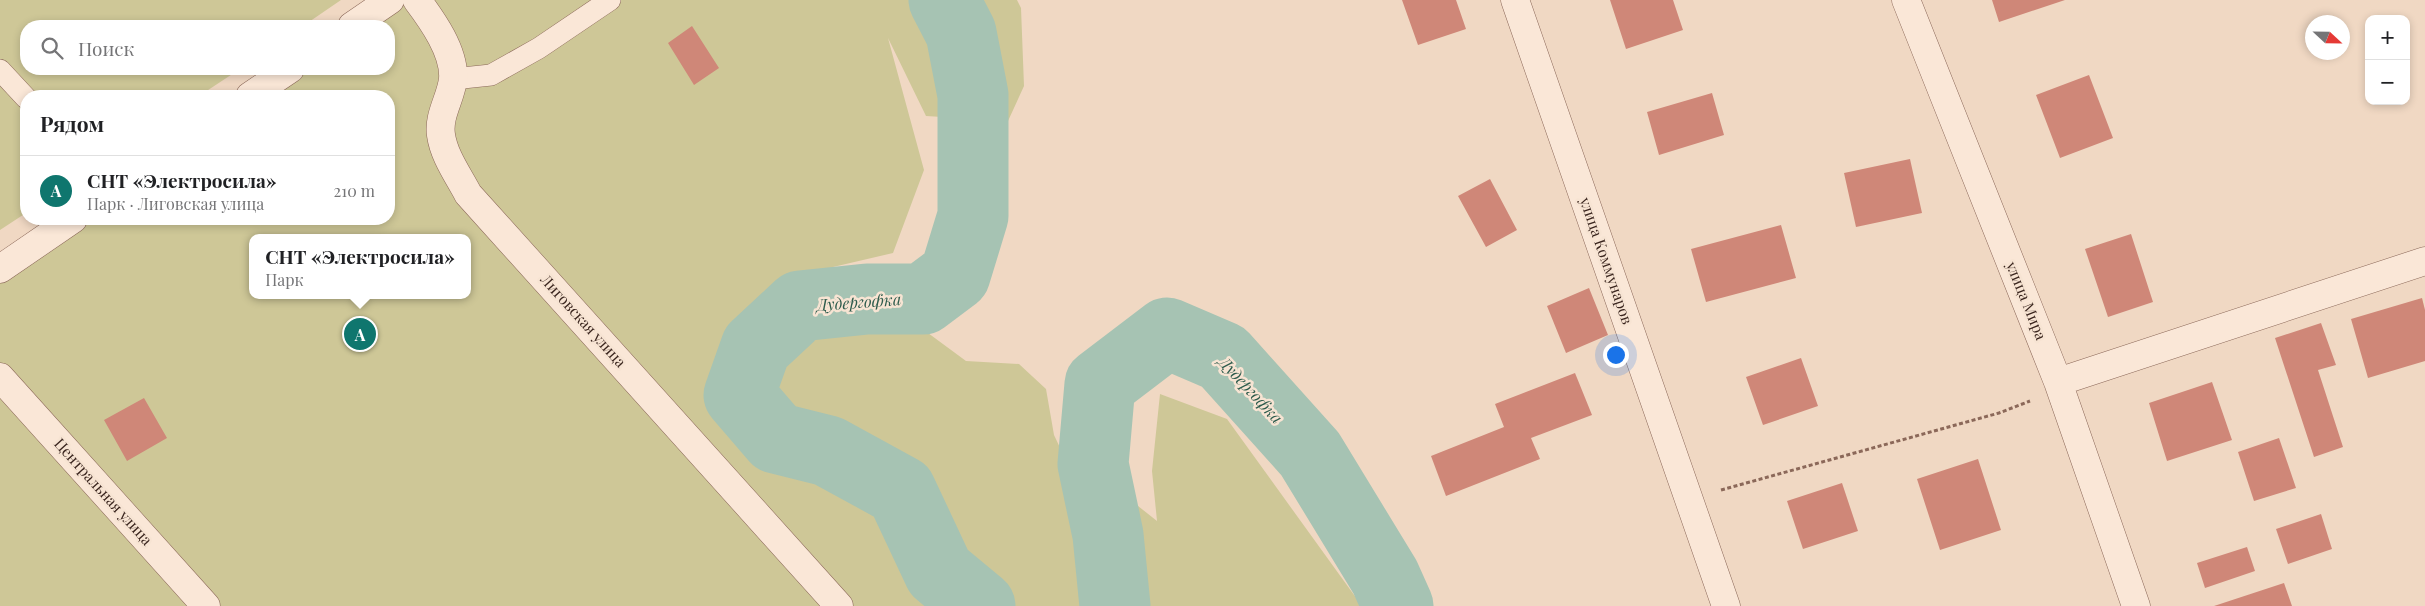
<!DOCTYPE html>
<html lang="ru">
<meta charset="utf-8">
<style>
:root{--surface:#fff;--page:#f6f6f6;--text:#202124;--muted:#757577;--line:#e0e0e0;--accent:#0f766e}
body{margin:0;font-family:"Playfair Display",serif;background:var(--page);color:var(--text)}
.controls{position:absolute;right:15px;top:15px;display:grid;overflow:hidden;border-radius:10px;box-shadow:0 2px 8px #0003}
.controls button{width:45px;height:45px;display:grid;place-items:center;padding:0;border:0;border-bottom:1px solid var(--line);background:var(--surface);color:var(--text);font:25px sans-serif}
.compass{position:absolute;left:2305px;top:15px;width:45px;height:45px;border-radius:50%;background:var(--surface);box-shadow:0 2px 8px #0003;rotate:112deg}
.you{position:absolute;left:1615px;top:354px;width:18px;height:18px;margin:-12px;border:4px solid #fff;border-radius:50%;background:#1a73e8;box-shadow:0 0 0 8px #1a73e833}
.badge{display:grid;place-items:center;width:32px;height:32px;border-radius:50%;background:var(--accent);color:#fff;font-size:16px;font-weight:700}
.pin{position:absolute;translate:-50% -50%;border:2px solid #fff;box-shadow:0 1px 5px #0006}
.popup{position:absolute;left:249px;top:234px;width:222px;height:65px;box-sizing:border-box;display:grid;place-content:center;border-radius:10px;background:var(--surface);filter:drop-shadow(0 1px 4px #0005);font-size:16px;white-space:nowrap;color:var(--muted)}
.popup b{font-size:19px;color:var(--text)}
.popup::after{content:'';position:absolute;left:50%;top:100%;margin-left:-10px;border:10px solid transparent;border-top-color:var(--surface)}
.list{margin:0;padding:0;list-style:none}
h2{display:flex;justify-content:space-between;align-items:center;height:65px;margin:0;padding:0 20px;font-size:21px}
h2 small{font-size:16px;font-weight:400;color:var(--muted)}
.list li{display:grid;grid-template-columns:32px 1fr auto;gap:15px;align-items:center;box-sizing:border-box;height:70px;padding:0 20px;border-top:1px solid var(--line)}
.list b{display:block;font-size:19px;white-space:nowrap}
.list p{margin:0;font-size:16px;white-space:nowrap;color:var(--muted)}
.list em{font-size:16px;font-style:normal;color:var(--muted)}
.icon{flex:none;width:28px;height:28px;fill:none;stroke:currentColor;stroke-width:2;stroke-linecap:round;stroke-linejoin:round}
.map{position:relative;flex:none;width:2425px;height:606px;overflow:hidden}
.search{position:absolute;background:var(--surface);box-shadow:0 2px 8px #0003;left:20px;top:20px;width:375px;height:55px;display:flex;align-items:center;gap:12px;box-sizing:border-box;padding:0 18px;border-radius:20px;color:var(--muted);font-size:19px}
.panel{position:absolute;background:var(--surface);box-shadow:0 2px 8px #0003;left:20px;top:90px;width:375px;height:135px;border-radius:20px}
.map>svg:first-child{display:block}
.green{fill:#cec797;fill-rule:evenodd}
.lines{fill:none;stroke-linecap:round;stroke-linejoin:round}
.river{stroke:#a6c3b3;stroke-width:71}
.building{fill:#cf8778}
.lane-casing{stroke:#8b6859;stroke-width:22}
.street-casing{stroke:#8b6859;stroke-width:29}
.path{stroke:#8b6859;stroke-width:3;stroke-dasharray:4 2.5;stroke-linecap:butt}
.lane{stroke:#fae7d7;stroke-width:21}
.street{stroke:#fae7d7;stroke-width:28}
.labels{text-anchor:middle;stroke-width:5;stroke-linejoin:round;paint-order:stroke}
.street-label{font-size:15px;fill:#3a251e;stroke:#f7e4d3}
.water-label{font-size:16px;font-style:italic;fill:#2d5b4c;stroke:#f7e4d3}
</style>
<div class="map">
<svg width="2425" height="606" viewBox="0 0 2425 606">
<rect width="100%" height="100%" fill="#f0d8c3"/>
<path class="green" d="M 0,0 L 341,0 L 303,26 L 26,26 L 26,69 L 240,69 L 199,96 L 26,96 L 26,213 L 0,230 Z
M 400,0 L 1017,0 L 1021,8 L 1024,86 L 1008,121 L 926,116 L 888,38 L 924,170 L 893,253 L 833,267 L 892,284 L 928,333 L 966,361 L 1019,364 L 1046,389 L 1054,435 L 1072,473 L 1114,487 L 1157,521 L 1152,471 L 1160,394 L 1227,419 L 1362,606 L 0,606 L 0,261 L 64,219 L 389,219 L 389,96 L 252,96 L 295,69 L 389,69 L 389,26 L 360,26 ZM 252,238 L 468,238 L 468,295 L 252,295 Z"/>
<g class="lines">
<path class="river" d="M 944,0 L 961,33 L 973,95 L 973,216 L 955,275 L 923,299 L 867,299 L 800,306 L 756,347 L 739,395 L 776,438 L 828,451 L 901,491 L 939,572 L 980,606
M 1115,606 L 1108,535 L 1093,464 L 1100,384 L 1167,333 L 1223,357 L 1310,454 L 1385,577 L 1398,606"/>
</g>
<path class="building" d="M 1402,0 L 1456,0 L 1466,29 L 1418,45 Z
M 1610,0 L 1673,0 L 1683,30 L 1626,49 Z
M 1992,0 L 2065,0 L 1999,22 Z
M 692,26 L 719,68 L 694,85 L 668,43 Z
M 2089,75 L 2113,138 L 2060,158 L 2036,95 Z
M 1712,93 L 1724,135 L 1659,155 L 1647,112 Z
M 1910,159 L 1922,213 L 1856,227 L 1844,173 Z
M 1490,179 L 1517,230 L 1486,247 L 1458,196 Z
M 1781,225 L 1796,278 L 1706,302 L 1691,249 Z
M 2131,234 L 2153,302 L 2108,317 L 2085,249 Z
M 1589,288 L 1608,335 L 1566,353 L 1547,306 Z
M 2422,298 L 2425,310 L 2425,361 L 2368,378 L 2351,319 Z
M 2321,323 L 2336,365 L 2318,370 L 2343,447 L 2314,457 L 2275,338 Z
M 1801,358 L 1818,406 L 1763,425 L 1746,377 Z
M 1575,373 L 1592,415 L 1531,438 L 1540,459 L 1446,496 L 1431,456 L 1504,427 L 1495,404 Z
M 2212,382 L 2232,440 L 2167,461 L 2149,403 Z
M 144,398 L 167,438 L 127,461 L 104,420 Z
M 2279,438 L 2296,488 L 2254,501 L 2238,452 Z
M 1978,459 L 2001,530 L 1940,550 L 1917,479 Z
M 1842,483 L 1858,531 L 1803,549 L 1787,501 Z
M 2321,514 L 2332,549 L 2288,564 L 2276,529 Z
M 2247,547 L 2255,571 L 2205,588 L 2197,563 Z
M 2284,583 L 2292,606 L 2214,606 Z"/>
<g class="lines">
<defs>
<path id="lane" d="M 0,70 L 26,98
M 453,79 L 491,75 L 539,48 L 610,0"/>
<path id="street" d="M 417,0 C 432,20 455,52 453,79 C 451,98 438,115 441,135 C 444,156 458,175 468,194 L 839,606
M 1515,0 L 1726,606
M 1906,0 L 2058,382 L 2136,606
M 352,26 L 390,0
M 250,96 L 290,69
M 0,269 L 73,219
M 0,377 L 206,606
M 2058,382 L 2425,261"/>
</defs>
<use href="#lane" class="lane-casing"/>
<use href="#street" class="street-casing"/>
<path class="path" d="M 1721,490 L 1999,413 L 2030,401"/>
<use href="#lane" class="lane"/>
<use href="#street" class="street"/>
</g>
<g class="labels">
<g class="street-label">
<text transform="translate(1606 261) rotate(71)" y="5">улица Коммунаров</text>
<text transform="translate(2026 301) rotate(68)" y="5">улица Мира</text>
<text transform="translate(583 321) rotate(48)" y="5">Лиговская улица</text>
<text transform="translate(103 492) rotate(48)" y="5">Центральная улица</text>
</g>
<g class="water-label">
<text transform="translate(859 302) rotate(-4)" y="6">Дудергофка</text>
<text transform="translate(1251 390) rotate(47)" y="6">Дудергофка</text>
</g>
</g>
</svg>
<div class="controls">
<button>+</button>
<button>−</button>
</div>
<svg class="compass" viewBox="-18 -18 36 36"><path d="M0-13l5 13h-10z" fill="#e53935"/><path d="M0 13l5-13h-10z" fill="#757577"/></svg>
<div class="you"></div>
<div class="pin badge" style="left:360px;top:334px">A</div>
<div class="popup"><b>СНТ «Электросила»</b>Парк</div>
<div class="search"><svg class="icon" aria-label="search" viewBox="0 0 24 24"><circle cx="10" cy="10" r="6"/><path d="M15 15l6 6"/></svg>Поиск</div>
<section class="panel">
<h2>Рядом<small></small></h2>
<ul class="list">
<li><span class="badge">A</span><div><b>СНТ «Электросила»</b><p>Парк · Лиговская улица</p></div><em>210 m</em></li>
</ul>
</section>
</div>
